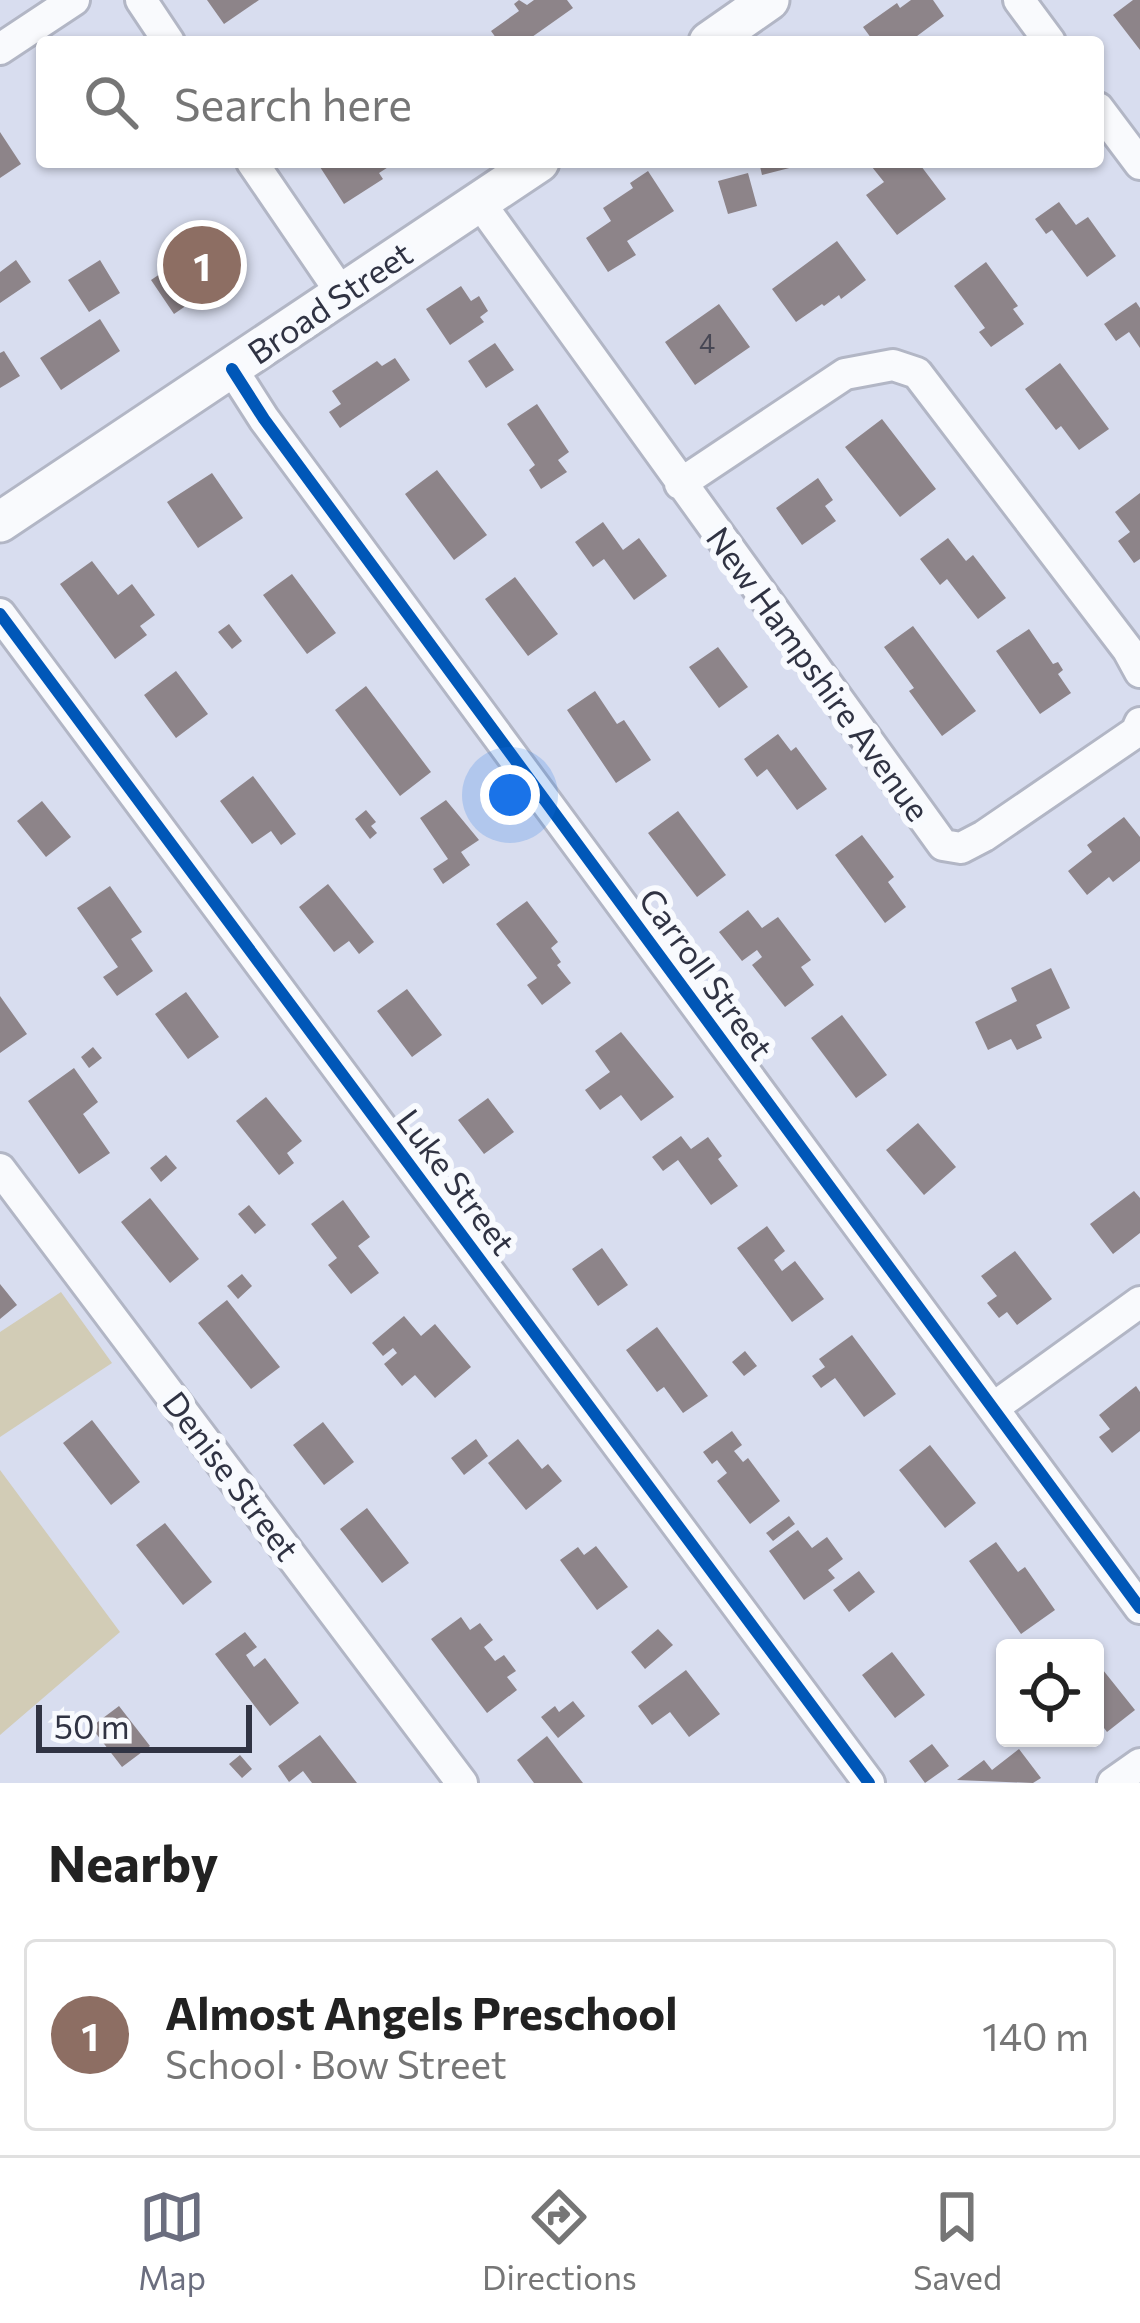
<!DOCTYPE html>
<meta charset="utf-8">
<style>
:root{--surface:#fff;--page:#f6f6f6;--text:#222;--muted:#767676;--line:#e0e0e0;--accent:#6b6e7f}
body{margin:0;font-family:Commissioner,sans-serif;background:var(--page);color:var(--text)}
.controls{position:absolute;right:36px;bottom:36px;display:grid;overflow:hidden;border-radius:12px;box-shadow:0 3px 9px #0004}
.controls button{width:108px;height:108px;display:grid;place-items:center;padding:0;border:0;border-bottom:3px solid var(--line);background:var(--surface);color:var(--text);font:60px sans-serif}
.scale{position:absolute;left:36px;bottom:30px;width:216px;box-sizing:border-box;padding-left:12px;border:6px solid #303343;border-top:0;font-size:33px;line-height:42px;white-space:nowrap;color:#303343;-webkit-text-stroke:9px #f8fafe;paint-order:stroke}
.you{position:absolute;left:510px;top:795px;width:42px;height:42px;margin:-30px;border:9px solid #fff;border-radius:50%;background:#1a73e8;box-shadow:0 0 0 18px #1a73e833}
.badge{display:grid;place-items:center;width:78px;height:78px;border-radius:50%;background:var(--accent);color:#fff;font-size:39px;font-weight:700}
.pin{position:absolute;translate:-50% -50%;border:6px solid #fff;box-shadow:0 3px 12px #0006}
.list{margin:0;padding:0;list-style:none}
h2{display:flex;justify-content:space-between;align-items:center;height:156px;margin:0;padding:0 48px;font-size:51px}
h2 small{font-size:39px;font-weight:400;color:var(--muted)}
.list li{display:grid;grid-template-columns:78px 1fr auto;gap:36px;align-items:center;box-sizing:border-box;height:192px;margin:0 24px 24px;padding:0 24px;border:3px solid var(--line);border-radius:12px}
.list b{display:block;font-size:45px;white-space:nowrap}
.list p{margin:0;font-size:39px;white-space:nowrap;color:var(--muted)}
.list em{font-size:39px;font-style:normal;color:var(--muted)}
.icon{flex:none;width:66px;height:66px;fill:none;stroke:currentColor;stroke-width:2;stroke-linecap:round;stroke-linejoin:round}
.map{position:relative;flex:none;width:1140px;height:1783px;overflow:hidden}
.search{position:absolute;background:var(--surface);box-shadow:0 3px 9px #0004;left:36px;right:36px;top:36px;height:132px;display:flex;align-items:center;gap:30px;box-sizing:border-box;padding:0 42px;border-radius:12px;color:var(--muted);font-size:45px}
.sheet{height:372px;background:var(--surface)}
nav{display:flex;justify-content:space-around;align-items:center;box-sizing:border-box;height:168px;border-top:3px solid var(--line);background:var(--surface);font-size:33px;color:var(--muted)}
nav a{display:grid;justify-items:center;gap:6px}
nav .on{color:var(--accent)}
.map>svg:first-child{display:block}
.green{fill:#d2ccb6}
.building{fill:#8d8489}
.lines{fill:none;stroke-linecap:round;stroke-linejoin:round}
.minor-casing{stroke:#b2b6c5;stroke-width:36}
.major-casing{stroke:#b2b6c5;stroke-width:45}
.minor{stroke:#f9fafd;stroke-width:30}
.major{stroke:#f9fafd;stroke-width:39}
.cycleway-casing{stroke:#f8fafe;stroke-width:20}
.cycleway{stroke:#0057b8;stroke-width:12}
.labels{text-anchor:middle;stroke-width:12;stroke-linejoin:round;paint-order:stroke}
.number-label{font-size:27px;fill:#474754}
.street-label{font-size:33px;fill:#303343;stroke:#f8fafe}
</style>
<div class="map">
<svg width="1140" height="1783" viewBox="0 0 1140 1783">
<rect width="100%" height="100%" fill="#d8ddef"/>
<path class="green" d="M 61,1292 L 112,1363 L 0,1437 L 0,1332 Z
M 0,1470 L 120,1632 L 0,1735 Z"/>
<path class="building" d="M 207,0 L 259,0 L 224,24 Z
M 519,0 L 527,5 L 534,0 L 567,0 L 573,8 L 532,37 L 535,42 L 499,42 L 491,31 L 519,11 L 514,4 Z
M 911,0 L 933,0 L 944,16 L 909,42 L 874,42 L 863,27 L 897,3 L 900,8 Z
M 1133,0 L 1140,0 L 1140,50 L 1113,15 Z
M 0,132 L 21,164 L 0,178 Z
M 328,162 L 396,162 L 379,173 L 383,179 L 344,204 L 320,167 Z
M 759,162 L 805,162 L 805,164 L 762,175 Z
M 868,162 L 918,162 L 946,199 L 897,235 L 866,195 L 884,182 Z
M 648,171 L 674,211 L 627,241 L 636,255 L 608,272 L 586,238 L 611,221 L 603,208 L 633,188 L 630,183 Z
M 748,173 L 757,206 L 728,214 L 718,181 Z
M 1059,202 L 1076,225 L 1088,217 L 1116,256 L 1087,277 L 1052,230 L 1046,234 L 1035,219 Z
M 837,241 L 866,280 L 841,299 L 839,295 L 824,306 L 822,304 L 796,322 L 772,289 Z
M 199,248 L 222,281 L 174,314 L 151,280 Z
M 16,260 L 31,282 L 0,303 L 0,272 Z
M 100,260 L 120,293 L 89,312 L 68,280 Z
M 986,262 L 1018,306 L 1013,309 L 1024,324 L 991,347 L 979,332 L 985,328 L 954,286 Z
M 461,286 L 471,301 L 479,296 L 488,311 L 480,317 L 484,322 L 450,345 L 426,309 Z
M 1136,302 L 1140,308 L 1140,348 L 1129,332 L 1116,341 L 1104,324 Z
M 719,304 L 750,347 L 695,385 L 665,342 Z
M 100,319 L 120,351 L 61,390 L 40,358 Z
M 495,343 L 514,370 L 486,388 L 468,361 Z
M 4,351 L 20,376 L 0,388 L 0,353 Z
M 395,358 L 410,380 L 340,428 L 329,412 L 341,404 L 332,391 L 377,361 L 382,366 Z
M 1060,363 L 1109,429 L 1079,450 L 1061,426 L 1056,430 L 1025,389 Z
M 537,404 L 569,452 L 558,460 L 567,472 L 541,489 L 529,470 L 535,465 L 507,424 Z
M 882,419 L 936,489 L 900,517 L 845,447 Z
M 437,470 L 487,535 L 454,560 L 405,494 Z
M 212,473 L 243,518 L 198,548 L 167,502 Z
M 818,478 L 833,500 L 825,506 L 836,521 L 802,545 L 776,508 Z
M 1140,493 L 1140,559 L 1134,563 L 1118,541 L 1130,532 L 1115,512 Z
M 603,522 L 623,550 L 639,538 L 667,576 L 634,600 L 604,559 L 593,567 L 575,542 Z
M 948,538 L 966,561 L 973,555 L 1006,598 L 978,619 L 947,579 L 940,585 L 920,559 Z
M 92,561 L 118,595 L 132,584 L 155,615 L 140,626 L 147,635 L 115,659 L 60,584 Z
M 292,574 L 336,633 L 307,654 L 263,595 Z
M 515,577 L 558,634 L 528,656 L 485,599 Z
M 229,624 L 242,641 L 232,649 L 218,632 Z
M 913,626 L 976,711 L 942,736 L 909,691 L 914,688 L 884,647 Z
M 1029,629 L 1053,664 L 1058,662 L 1063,670 L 1058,674 L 1071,693 L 1040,714 L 996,651 Z
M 718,647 L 748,687 L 719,708 L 689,667 Z
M 176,671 L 208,714 L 176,738 L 144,695 Z
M 366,686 L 431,772 L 400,796 L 335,710 Z
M 595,691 L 617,724 L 624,720 L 651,760 L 616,783 L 567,710 Z
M 778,734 L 791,751 L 796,747 L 827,789 L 797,810 L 767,769 L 757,777 L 744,759 Z
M 253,776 L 296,834 L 281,845 L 271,831 L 252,844 L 220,801 Z
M 446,800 L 479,840 L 461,852 L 470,865 L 443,884 L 433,869 L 448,859 L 420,818 Z
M 42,801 L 71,837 L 46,857 L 17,821 Z
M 366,810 L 376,822 L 371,826 L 377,833 L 370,839 L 355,819 Z
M 678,811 L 726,875 L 697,897 L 648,833 Z
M 1124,817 L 1140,837 L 1140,861 L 1113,882 L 1109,877 L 1087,895 L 1068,871 L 1092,852 L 1087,845 Z
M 862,835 L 894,877 L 888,882 L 906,907 L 885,923 L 835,855 Z
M 328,884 L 374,942 L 359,954 L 349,941 L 334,952 L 299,907 Z
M 110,886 L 142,932 L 131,939 L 153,971 L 117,996 L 103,977 L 118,967 L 77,908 Z
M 527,901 L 558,942 L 551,948 L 561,962 L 557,965 L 571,983 L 542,1005 L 527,985 L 537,978 L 496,924 Z
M 748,910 L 762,928 L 778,917 L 811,960 L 801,967 L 814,985 L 785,1007 L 752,965 L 762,957 L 757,950 L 742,961 L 719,932 Z
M 1051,968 L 1070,1008 L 1036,1025 L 1042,1038 L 1017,1050 L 1011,1039 L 988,1050 L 975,1022 L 1017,1001 L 1011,988 Z
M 407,989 L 442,1035 L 412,1057 L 377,1011 Z
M 186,992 L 219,1037 L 188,1059 L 155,1014 Z
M 0,996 L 27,1034 L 0,1053 Z
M 842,1015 L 887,1075 L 856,1098 L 811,1038 Z
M 621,1032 L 674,1097 L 641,1121 L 621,1095 L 600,1110 L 585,1090 L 610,1072 L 595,1051 Z
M 93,1047 L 102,1058 L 89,1068 L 81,1057 Z
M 74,1068 L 98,1102 L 83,1114 L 110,1153 L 79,1174 L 28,1101 Z
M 266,1097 L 302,1141 L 287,1153 L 294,1163 L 279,1175 L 236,1121 Z
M 488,1098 L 514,1132 L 484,1154 L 458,1120 Z
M 918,1123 L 956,1167 L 924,1195 L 886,1150 Z
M 681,1136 L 691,1149 L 708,1137 L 722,1156 L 718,1159 L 738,1186 L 711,1205 L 678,1160 L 663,1171 L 652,1157 Z
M 166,1155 L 177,1168 L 161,1182 L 150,1168 Z
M 1134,1191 L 1140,1198 L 1140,1233 L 1113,1254 L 1090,1224 Z
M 150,1198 L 199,1259 L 170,1283 L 121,1222 Z
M 343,1200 L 370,1237 L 358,1246 L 379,1273 L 351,1294 L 328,1265 L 337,1258 L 311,1224 Z
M 249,1205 L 266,1225 L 255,1234 L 238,1214 Z
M 767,1226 L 785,1251 L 774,1260 L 782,1271 L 795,1261 L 824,1299 L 792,1322 L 737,1248 Z
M 602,1248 L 628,1285 L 598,1306 L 572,1269 Z
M 1015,1251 L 1052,1299 L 1017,1325 L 1007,1312 L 999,1318 L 987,1303 L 997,1296 L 981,1276 Z
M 242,1274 L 252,1286 L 238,1299 L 227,1286 Z
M 0,1284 L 17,1305 L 0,1319 Z
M 227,1300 L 280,1367 L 251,1389 L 198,1323 Z
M 404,1316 L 421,1336 L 435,1324 L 471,1367 L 435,1398 L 415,1375 L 402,1386 L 384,1364 L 397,1353 L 393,1348 L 383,1356 L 372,1343 Z
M 657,1327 L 708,1396 L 683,1413 L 664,1387 L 657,1392 L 626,1350 Z
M 852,1335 L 896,1394 L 864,1417 L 835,1378 L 821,1388 L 812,1376 L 825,1367 L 819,1359 Z
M 745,1351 L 757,1366 L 744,1376 L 732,1362 Z
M 1136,1386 L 1140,1392 L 1140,1431 L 1112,1453 L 1099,1437 L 1110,1429 L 1099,1415 Z
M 92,1420 L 140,1482 L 111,1505 L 63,1443 Z
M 323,1422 L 354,1462 L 324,1485 L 293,1445 Z
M 732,1431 L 742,1445 L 734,1451 L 743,1462 L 748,1458 L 780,1501 L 750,1524 L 717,1481 L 727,1473 L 717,1460 L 712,1464 L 703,1452 Z
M 476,1439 L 488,1456 L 464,1475 L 451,1458 Z
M 518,1439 L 542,1469 L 548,1464 L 562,1481 L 526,1510 L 488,1463 Z
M 930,1445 L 976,1503 L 945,1528 L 899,1470 Z
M 367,1508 L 409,1563 L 382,1583 L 340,1529 Z
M 789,1516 L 795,1524 L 773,1541 L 766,1533 Z
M 165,1523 L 212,1582 L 183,1605 L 136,1545 Z
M 798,1530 L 812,1548 L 827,1537 L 843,1559 L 828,1570 L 835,1578 L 804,1600 L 769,1551 Z
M 996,1542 L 1018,1572 L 1025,1567 L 1055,1610 L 1021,1634 L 969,1561 Z
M 596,1546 L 628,1587 L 597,1610 L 560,1560 L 578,1547 L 584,1555 Z
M 859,1571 L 875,1592 L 849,1612 L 833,1590 Z
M 461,1617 L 470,1630 L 480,1623 L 493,1640 L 484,1647 L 495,1661 L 504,1655 L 516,1671 L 507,1677 L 517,1690 L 487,1713 L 431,1639 Z
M 658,1629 L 673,1645 L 645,1669 L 631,1652 Z
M 245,1632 L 257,1647 L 246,1655 L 254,1667 L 265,1658 L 299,1703 L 270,1726 L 215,1654 Z
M 892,1652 L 925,1695 L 895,1718 L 862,1675 Z
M 1095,1660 L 1135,1710 L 1107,1732 L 1095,1716 Z
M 686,1670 L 720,1714 L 689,1737 L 670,1712 L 652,1725 L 638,1706 Z
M 573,1701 L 585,1716 L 558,1738 L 541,1717 L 555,1706 L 559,1712 Z
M 119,1706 L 150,1746 L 122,1767 L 91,1727 Z
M 320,1735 L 357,1783 L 312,1783 L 303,1771 L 289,1782 L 278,1766 Z
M 547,1736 L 583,1783 L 534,1783 L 517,1760 Z
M 932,1744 L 949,1766 L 925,1783 L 909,1761 Z
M 1019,1749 L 1041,1778 L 1033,1783 L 957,1780 L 984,1760 L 992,1770 Z
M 240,1755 L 252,1769 L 242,1778 L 229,1764 Z"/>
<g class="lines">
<defs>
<path id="minor" d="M 141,0 L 169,42
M 1019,0 L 1050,42
M 0,49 L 74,0
M 1098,108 L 1140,164
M 252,162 L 342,294
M 480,203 L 943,845 L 961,848 L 984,836 L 1136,732 L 1140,723
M 232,369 L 264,419 L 1140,1608
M 680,484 L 845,374 L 893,365 L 917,373 L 1128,650 L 1140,672
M 0,614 L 869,1783
M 0,1169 L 462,1783
M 993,1408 L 1140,1302
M 1113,1783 L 1140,1764"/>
<path id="major" d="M 709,42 L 769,0
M 0,522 L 539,162"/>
</defs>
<use href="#minor" class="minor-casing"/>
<use href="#major" class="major-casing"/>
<use href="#minor" class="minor"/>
<use href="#major" class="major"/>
<defs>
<path id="cycleway" d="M 232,369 L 264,419 L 1140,1608
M 0,614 L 869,1783"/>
</defs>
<use href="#cycleway" class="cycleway-casing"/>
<use href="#cycleway" class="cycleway"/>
</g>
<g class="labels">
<g class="number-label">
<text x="707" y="353">4</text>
</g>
<g class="street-label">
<text transform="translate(330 303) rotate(-34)" y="12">Broad Street</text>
<text transform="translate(818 674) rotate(54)" y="12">New Hampshire Avenue</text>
<text transform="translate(706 974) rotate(54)" y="12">Carroll Street</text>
<text transform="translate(456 1182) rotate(53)" y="12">Luke Street</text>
<text transform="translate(231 1476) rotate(53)" y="12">Denise Street</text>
</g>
</g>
</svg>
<div class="controls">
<button><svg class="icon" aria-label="locate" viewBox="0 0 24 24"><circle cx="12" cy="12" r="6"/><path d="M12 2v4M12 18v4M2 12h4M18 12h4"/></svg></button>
</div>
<div class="scale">50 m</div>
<div class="you"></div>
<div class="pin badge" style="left:202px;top:265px;background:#8d6e63">1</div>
<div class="search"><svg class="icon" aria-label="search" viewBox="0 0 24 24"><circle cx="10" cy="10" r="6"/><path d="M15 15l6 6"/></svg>Search here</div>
</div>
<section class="sheet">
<h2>Nearby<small></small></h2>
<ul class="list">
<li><span class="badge" style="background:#8d6e63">1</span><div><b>Almost Angels Preschool</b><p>School · Bow Street</p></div><em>140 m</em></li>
</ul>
</section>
<nav>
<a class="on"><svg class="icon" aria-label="map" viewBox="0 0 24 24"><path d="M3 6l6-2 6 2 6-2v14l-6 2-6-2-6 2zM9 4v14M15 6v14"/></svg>Map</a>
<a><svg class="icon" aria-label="directions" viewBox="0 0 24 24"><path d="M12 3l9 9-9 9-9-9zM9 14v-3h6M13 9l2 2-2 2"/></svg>Directions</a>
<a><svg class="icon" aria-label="saved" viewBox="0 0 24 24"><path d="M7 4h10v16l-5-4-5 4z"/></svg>Saved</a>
</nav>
